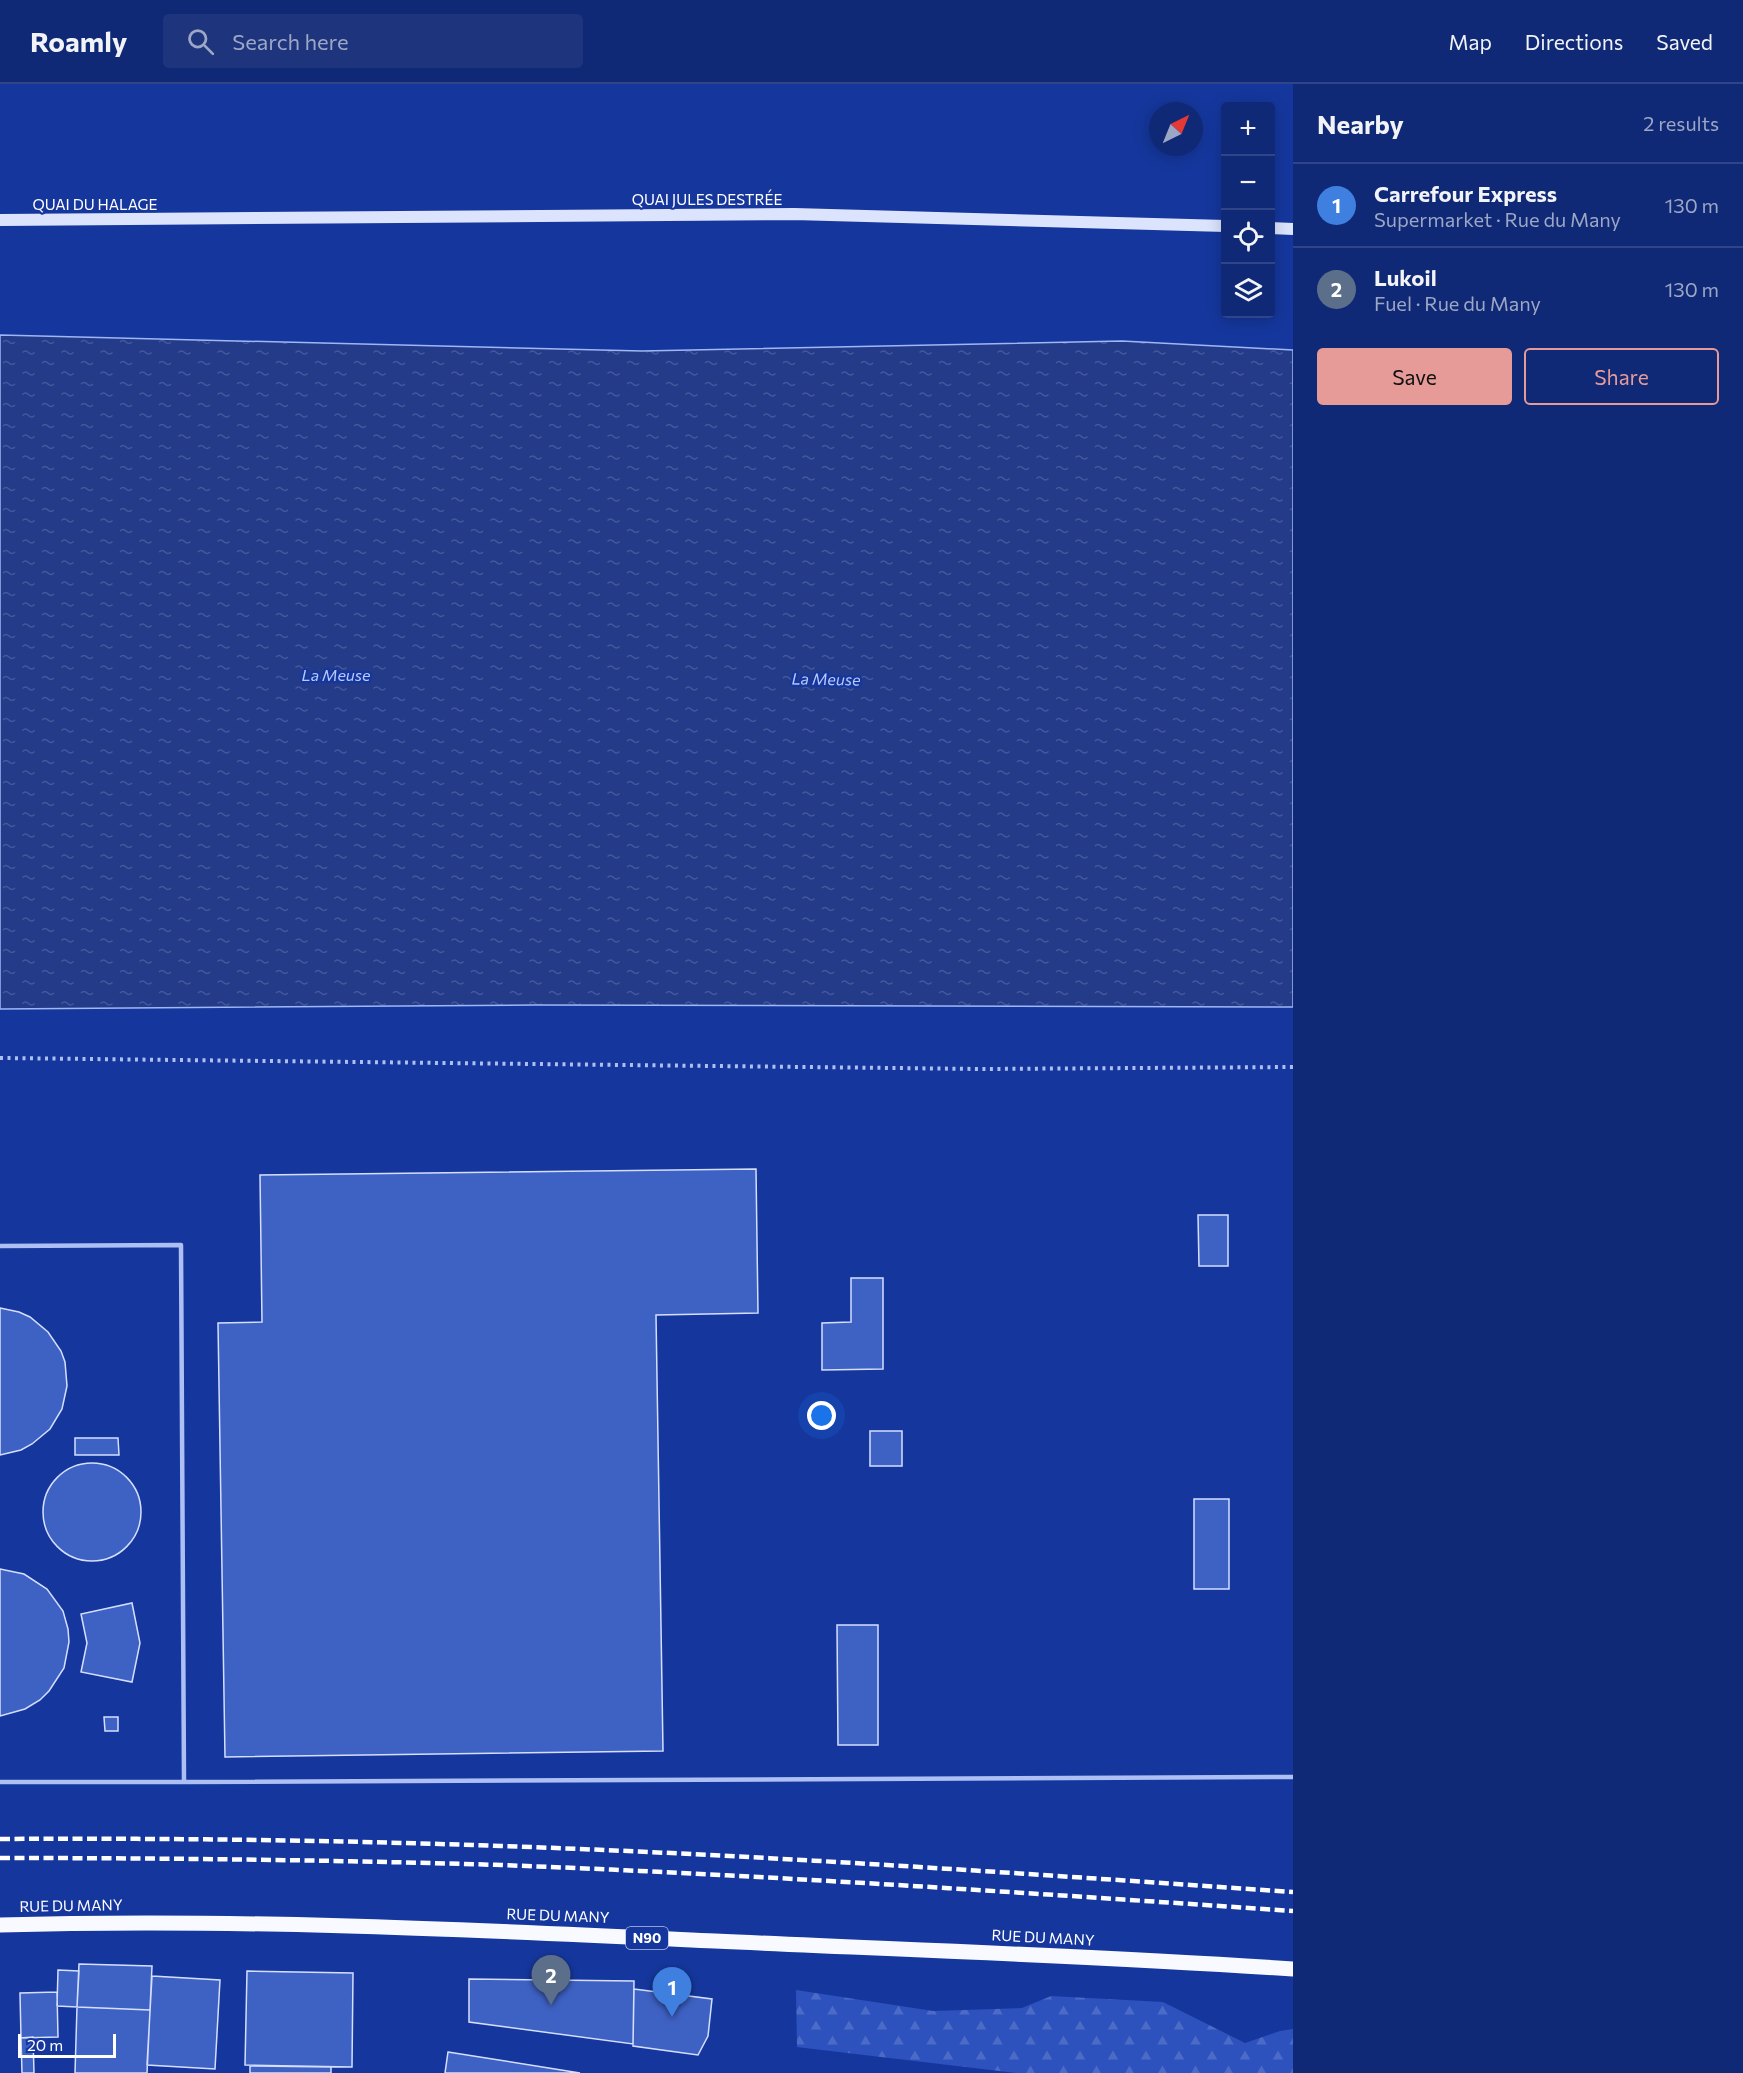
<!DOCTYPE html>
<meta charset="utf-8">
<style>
:root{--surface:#102976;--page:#1e357e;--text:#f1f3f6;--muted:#9ca6c5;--line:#304588;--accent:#e69b98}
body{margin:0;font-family:Commissioner,sans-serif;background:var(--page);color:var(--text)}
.controls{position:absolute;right:18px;top:18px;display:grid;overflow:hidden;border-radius:6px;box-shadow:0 3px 15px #0003}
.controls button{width:54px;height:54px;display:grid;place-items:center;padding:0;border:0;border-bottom:2px solid var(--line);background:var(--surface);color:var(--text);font:30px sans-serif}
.compass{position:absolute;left:1149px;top:18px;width:54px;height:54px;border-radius:50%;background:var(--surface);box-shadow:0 3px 15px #0003;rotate:43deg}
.scale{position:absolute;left:18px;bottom:15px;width:98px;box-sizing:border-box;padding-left:6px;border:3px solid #fff;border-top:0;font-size:16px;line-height:21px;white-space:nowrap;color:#fff;-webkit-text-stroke:4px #15379d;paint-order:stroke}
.you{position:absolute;left:822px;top:1332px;width:21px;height:21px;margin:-15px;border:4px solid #fff;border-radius:50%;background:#1a73e8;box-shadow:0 0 0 9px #1a73e833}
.badge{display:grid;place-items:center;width:39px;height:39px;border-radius:50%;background:var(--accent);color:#fff;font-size:20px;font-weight:700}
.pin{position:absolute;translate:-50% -50px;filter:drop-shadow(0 2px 3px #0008)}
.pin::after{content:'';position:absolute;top:32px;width:21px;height:18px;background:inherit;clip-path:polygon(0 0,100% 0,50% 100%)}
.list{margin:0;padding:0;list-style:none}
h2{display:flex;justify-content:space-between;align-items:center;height:78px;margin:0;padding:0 24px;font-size:26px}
h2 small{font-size:20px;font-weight:400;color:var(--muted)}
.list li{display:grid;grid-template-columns:39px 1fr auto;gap:18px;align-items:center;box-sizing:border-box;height:84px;padding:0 24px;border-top:2px solid var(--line)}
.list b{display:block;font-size:22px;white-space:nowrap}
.list p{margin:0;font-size:20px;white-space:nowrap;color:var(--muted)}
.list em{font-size:20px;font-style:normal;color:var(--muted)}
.actions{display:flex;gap:12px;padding:18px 24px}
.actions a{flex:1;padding:14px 0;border:2px solid var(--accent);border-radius:6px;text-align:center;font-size:21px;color:var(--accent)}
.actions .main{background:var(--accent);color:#111}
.icon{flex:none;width:33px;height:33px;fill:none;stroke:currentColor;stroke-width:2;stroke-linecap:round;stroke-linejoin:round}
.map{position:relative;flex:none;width:1293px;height:1989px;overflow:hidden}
header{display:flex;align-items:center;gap:36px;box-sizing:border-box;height:84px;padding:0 30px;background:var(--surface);border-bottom:2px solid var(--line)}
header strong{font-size:28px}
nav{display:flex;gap:33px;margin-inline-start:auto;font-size:21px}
.search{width:420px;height:54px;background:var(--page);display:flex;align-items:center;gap:15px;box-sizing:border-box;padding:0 21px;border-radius:6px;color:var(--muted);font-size:22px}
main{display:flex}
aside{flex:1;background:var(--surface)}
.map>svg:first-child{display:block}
.forest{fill:url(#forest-firs)}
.water{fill:url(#water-ripples);stroke:#9fb7f6;stroke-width:1.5}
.building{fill:#3e61c4;stroke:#d5dffd;stroke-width:1.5}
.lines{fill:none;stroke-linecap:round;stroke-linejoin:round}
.path{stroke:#adbff3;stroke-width:4;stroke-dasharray:3 4.5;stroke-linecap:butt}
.service{stroke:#adbff3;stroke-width:4.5}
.secondary{stroke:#dce4fd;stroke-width:12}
.primary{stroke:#f9faff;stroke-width:15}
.rail{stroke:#fff;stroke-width:4.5;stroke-dasharray:10 4.5;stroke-linecap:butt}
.labels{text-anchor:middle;stroke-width:4.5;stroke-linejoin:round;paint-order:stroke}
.shield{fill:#15379d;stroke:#b9c3e2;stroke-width:1.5}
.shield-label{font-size:14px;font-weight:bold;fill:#fff}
.street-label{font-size:15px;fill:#fff;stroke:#15379d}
.water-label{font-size:16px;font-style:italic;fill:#b9caf9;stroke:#15379d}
</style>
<header>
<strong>Roamly</strong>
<div class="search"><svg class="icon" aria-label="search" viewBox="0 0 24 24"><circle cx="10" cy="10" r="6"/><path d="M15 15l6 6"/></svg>Search here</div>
<nav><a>Map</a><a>Directions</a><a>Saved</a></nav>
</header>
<main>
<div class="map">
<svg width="1293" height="1989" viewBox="0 0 1293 1989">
<defs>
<pattern id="forest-firs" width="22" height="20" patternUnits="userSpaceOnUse" patternTransform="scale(1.5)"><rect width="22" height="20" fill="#2d51bd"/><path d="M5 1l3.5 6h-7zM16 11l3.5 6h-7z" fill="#4c6bc7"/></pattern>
<pattern id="water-ripples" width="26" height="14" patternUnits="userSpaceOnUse" patternTransform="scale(1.5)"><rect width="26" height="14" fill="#233b89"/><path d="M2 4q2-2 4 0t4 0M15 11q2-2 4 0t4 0" fill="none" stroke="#44589b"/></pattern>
</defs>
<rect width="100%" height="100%" fill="#15379d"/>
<path class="forest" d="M 796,1906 L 933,1927 L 1022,1924 L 1051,1912 L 1163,1918 L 1245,1959 L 1280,1947 L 1293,1945 L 1293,1989 L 1016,1989 L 797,1963 Z"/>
<path class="water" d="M 0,251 L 642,267 L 1122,257 L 1293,266 L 1293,923 L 535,921 L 0,925 Z"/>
<path class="building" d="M 756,1085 L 758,1229 L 656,1231 L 663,1667 L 225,1673 L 218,1239 L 262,1238 L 260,1091 Z
M 1198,1131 L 1228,1131 L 1228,1182 L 1199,1182 Z
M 851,1194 L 883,1194 L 883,1285 L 822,1286 L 822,1239 L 851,1238 Z
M 0,1224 L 19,1228 L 30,1233 L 48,1248 L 61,1267 L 65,1278 L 67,1302 L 62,1325 L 50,1345 L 32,1360 L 21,1366 L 0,1371 Z
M 870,1347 L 902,1347 L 902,1382 L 870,1382 Z
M 75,1354 L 118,1354 L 119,1371 L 75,1371 Z
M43 1428a49 49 0 1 1 98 0a49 49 0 1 1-98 0Z
M 1194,1415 L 1229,1415 L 1229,1505 L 1194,1505 Z
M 0,1485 L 24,1490 L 47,1505 L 63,1527 L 68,1545 L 69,1558 L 64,1584 L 49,1607 L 40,1616 L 25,1625 L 0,1632 Z
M 132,1519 L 140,1559 L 132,1598 L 81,1588 L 87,1559 L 81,1530 Z
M 837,1541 L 878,1541 L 878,1661 L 838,1661 Z
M 104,1633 L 118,1633 L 118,1647 L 105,1647 Z
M 79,1880 L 152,1882 L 150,1926 L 77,1923 Z
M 58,1886 L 79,1887 L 77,1923 L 57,1922 Z
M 247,1887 L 353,1889 L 352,1983 L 245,1981 Z
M 152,1892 L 220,1896 L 215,1985 L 147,1981 Z
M 469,1895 L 634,1897 L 633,1960 L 469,1938 Z
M 634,1905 L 712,1915 L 708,1952 L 698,1971 L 633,1962 Z
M 57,1908 L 58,1953 L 21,1954 L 20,1909 Z
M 77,1923 L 150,1926 L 147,1989 L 75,1989 Z
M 33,1953 L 34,1989 L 22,1989 L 21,1954 Z
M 448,1968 L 580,1989 L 445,1989 Z
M 250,1982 L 331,1983 L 331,1989 L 250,1989 Z"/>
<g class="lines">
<path class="path" d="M 0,974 L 981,985 L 1293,983"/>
<path class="service" d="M 0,1162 L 181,1161 L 184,1698 L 1293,1693
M 0,1698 L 184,1698"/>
<path class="secondary" d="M 0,136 L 794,130 L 1226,142
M 1270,144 L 1293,145"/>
<path class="primary" d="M 0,1841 C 238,1834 477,1846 715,1857 C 908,1866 1101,1872 1293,1885"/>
<path class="rail" d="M 0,1755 C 167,1754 334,1756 501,1762 C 765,1771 1029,1790 1293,1808
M 0,1774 C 167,1774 334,1776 501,1781 C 765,1791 1029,1809 1293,1827"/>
</g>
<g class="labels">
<rect class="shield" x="626" y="1843" width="42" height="22" rx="4.5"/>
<g class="shield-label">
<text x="647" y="1859">N90</text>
</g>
<g class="street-label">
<text x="707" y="121">QUAI JULES DESTRÉE</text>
<text x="95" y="126">QUAI DU HALAGE</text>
<text transform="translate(71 1822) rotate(-1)" y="5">RUE DU MANY</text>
<text transform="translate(558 1832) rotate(2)" y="5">RUE DU MANY</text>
<text transform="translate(1043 1854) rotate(3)" y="5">RUE DU MANY</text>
</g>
<g class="water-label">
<text x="336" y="597">La Meuse</text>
<text transform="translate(826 595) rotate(1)" y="6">La Meuse</text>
</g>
</g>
</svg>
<div class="controls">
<button>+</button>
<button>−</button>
<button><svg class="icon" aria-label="locate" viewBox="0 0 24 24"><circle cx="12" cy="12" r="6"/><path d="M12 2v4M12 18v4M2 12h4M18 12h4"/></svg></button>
<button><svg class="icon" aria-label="layers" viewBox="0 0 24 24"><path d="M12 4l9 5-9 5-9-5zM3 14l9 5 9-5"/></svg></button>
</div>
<svg class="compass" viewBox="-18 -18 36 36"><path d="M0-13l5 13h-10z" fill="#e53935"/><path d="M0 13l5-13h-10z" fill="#9ca6c5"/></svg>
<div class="scale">20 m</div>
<div class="you"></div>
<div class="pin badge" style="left:672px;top:1933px;background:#3f7fe0">1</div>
<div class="pin badge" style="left:551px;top:1921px;background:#5c6f8a">2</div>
</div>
<aside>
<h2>Nearby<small>2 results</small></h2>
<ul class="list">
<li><span class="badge" style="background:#3f7fe0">1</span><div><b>Carrefour Express</b><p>Supermarket · Rue du Many</p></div><em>130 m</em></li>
<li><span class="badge" style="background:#5c6f8a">2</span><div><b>Lukoil</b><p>Fuel · Rue du Many</p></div><em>130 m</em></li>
</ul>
<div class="actions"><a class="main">Save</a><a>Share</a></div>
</aside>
</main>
